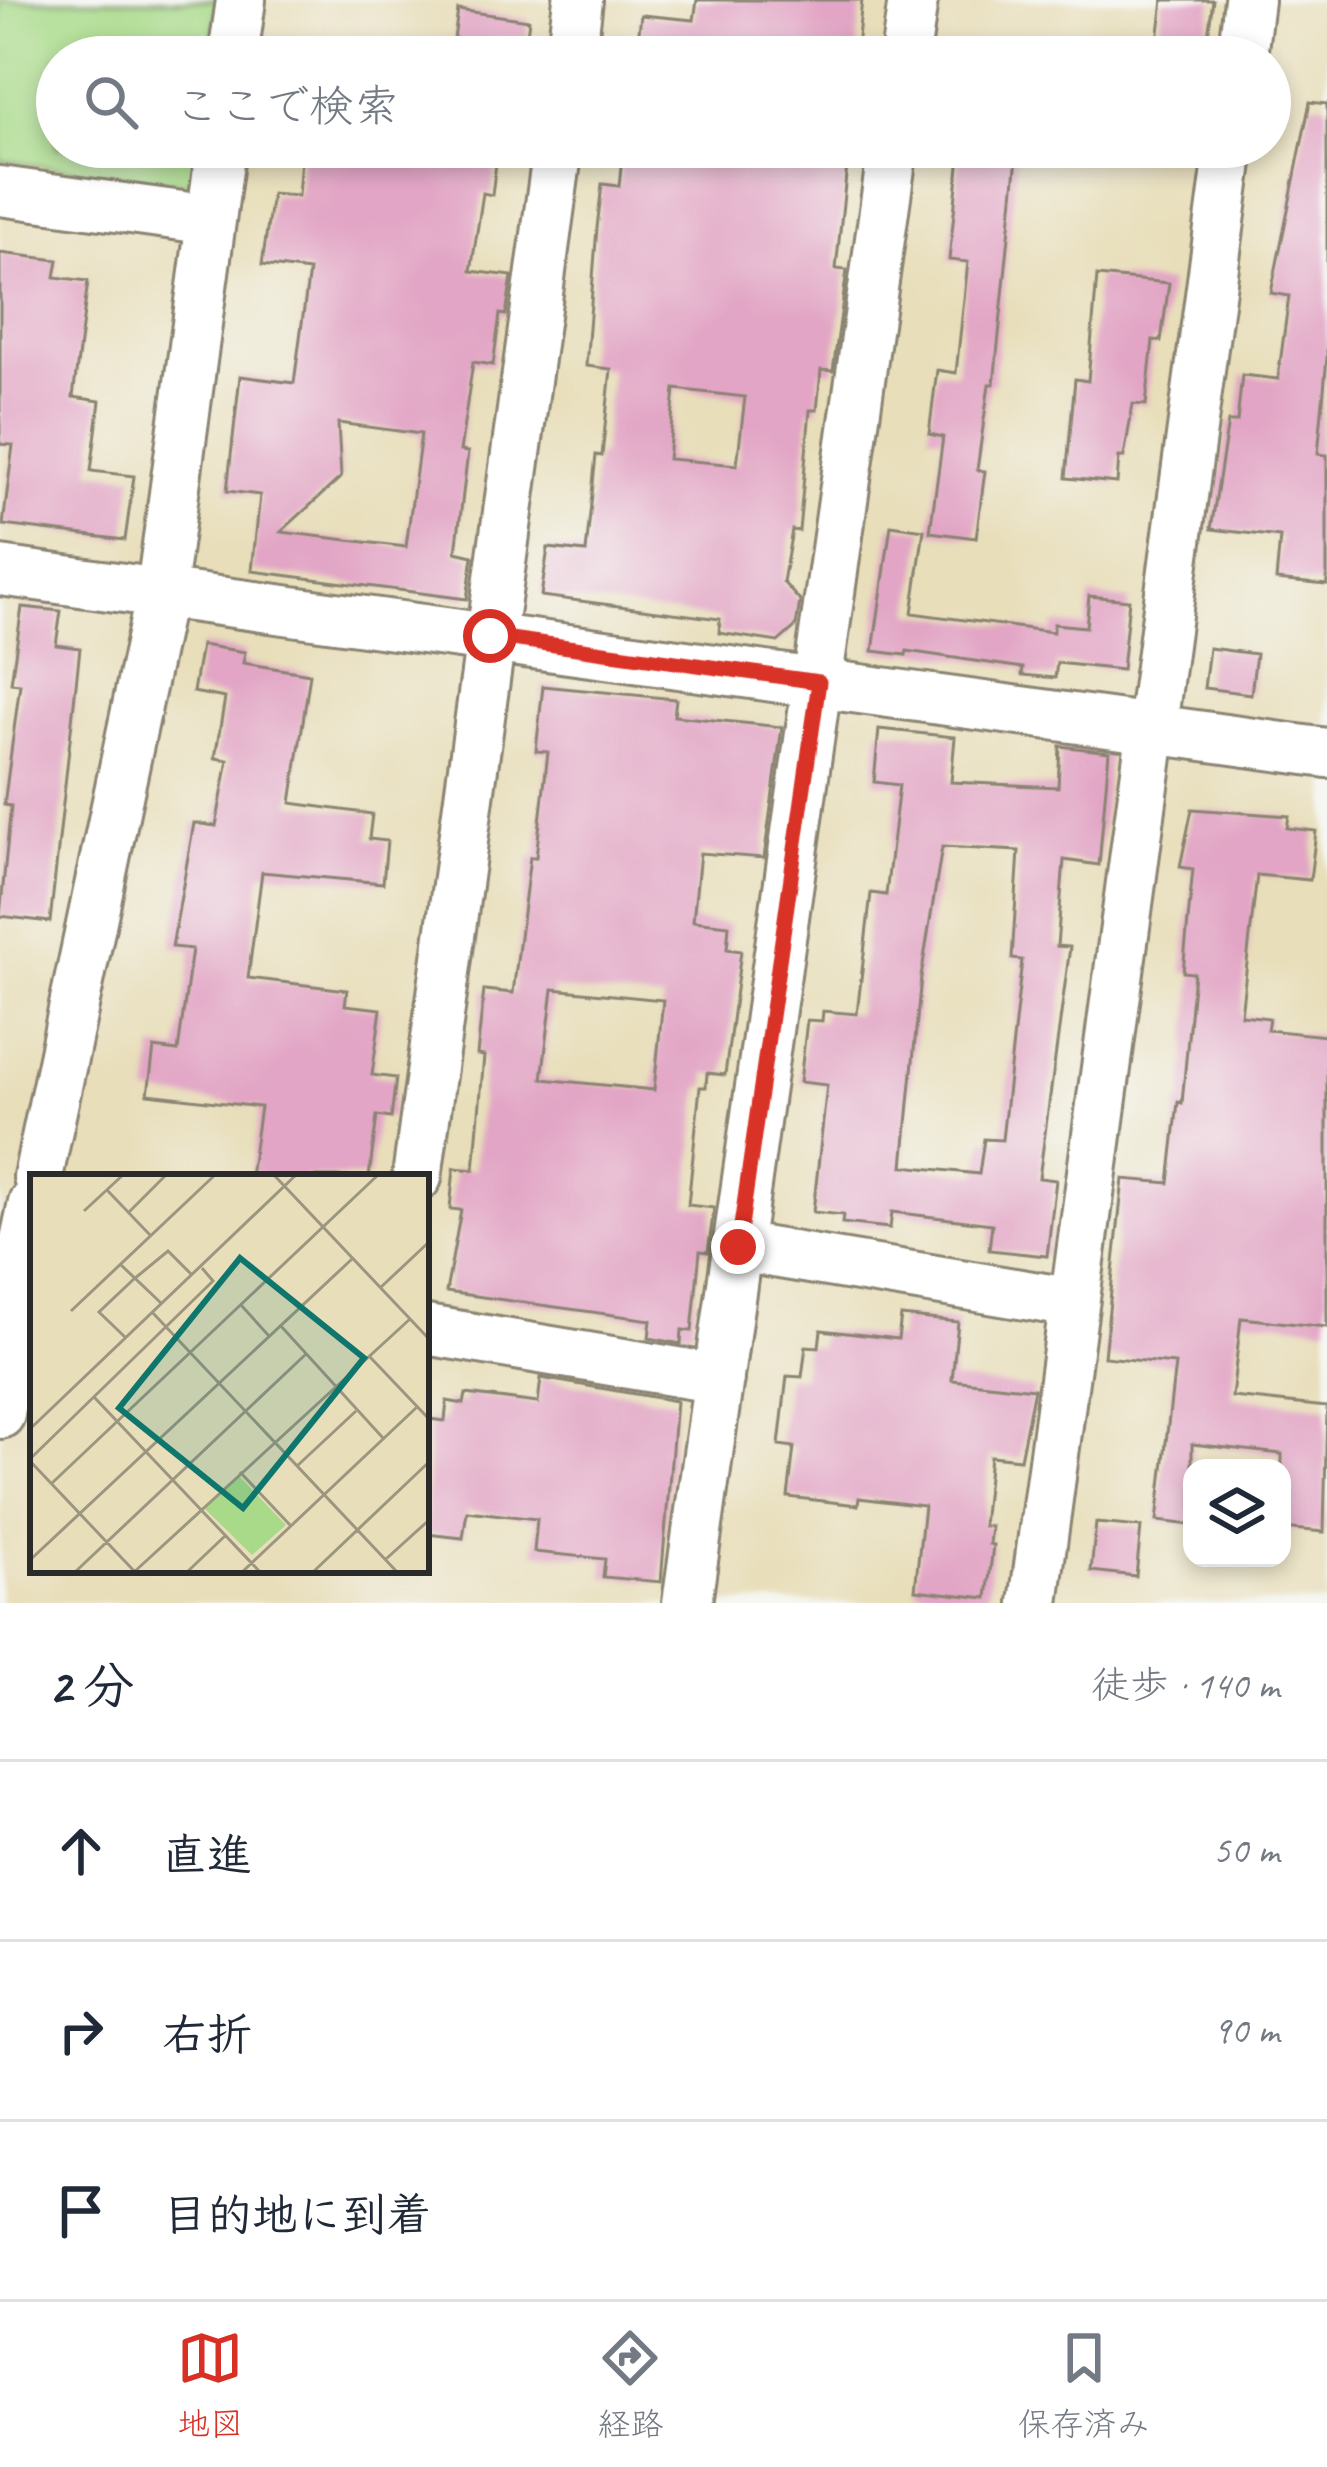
<!DOCTYPE html>
<html lang="ja">
<meta charset="utf-8">
<style>
:root{--surface:#fff;--page:#f2f2f3;--text:#1f2937;--muted:#747a83;--line:#e0e1e3;--accent:#d93025}
body{margin:0;font-family:Caveat,"Klee One",sans-serif;background:var(--page);color:var(--text)}
.controls{position:absolute;right:36px;bottom:36px;display:grid;overflow:hidden;border-radius:24px;box-shadow:0 6px 18px #0003}
.controls button{width:108px;height:108px;display:grid;place-items:center;padding:0;border:0;border-bottom:3px solid var(--line);background:var(--surface);color:var(--text);font:60px sans-serif}
.stop{position:absolute;width:36px;height:36px;margin:-27px;border:9px solid #d93025;border-radius:50%;background:#fff}
.stop.end{background:#d93025;border-color:#fff;box-shadow:0 3px 12px #0008}
.list{margin:0;padding:0;list-style:none}
h2{display:flex;justify-content:space-between;align-items:center;height:156px;margin:0;padding:0 48px;font-size:51px}
h2 small{font-size:39px;font-weight:400;color:var(--muted)}
.list li{display:grid;grid-template-columns:78px 1fr auto;gap:36px;align-items:center;box-sizing:border-box;height:180px;padding:0 48px;border-top:3px solid var(--line)}
.list b{display:block;font-size:45px;white-space:nowrap}
.list em{font-size:39px;font-style:normal;color:var(--muted)}
.icon{flex:none;width:66px;height:66px;fill:none;stroke:currentColor;stroke-width:2;stroke-linecap:round;stroke-linejoin:round}
.map{position:relative;flex:none;width:1327px;height:1603px;overflow:hidden}
.search{position:absolute;background:var(--surface);box-shadow:0 6px 18px #0003;left:36px;right:36px;top:36px;height:132px;display:flex;align-items:center;gap:30px;box-sizing:border-box;padding:0 42px;border-radius:66px;color:var(--muted);font-size:45px}
.sheet{height:696px;background:var(--surface)}
nav{display:flex;justify-content:space-around;align-items:center;box-sizing:border-box;height:168px;border-top:3px solid var(--line);background:var(--surface);font-size:33px;color:var(--muted)}
nav a{display:grid;justify-items:center;gap:6px}
nav .on{color:var(--accent)}
.map>svg:first-child{display:block}
.green{fill:#a8da89;stroke:#6a825a;stroke-width:3}
.building{fill:#e2a5c5;fill-rule:evenodd}
.lines{fill:none;stroke-linecap:round;stroke-linejoin:round}
.minor-casing{stroke:#8a8472;stroke-width:54}
.minor{stroke:#fff;stroke-width:48}
.route{stroke:#d93025;stroke-width:15}
.inset-road{fill:none;stroke:#9c9681;stroke-width:3}
.view{fill:#0f766e;fill-opacity:0.15;stroke:#0f766e;stroke-width:6}
.inset-edge{fill:none;stroke:#2b2b2b;stroke-width:6}
</style>
<div class="map">
<svg width="1327" height="1603" viewBox="0 0 1327 1603">
<rect width="100%" height="100%" fill="#f6f6f2"/>
<filter id="ink" filterUnits="userSpaceOnUse"><feTurbulence type="fractalNoise" baseFrequency=".00833" numOctaves="2"/><feDisplacementMap in="SourceGraphic" scale="24" xChannelSelector="R" yChannelSelector="G"/><feConvolveMatrix kernelMatrix="1 2 1 2 8 2 1 2 1" color-interpolation-filters="sRGB"/></filter>
<filter id="wash" filterUnits="userSpaceOnUse"><feTurbulence type="fractalNoise" baseFrequency=".004" numOctaves="4" result="noise"/><feDisplacementMap in="SourceGraphic" scale="48" xChannelSelector="R" yChannelSelector="G"/><feGaussianBlur stdDeviation="2.7" result="paint"/><feColorMatrix in="noise" values="0 0 0 0 0 0 0 0 0 0 0 0 0 0 0 0 0 1.4 0 .05"/><feComposite in="paint" operator="in"/></filter>
<g filter="url(#wash)">
<rect width="100%" height="100%" fill="#e8deba"/>
<path class="green" d="M 0,0 L 217,0 L 211,57 L 57,57 L 57,147 L 200,147 L 196,185 L 0,161 Z"/>
<g id="blocks">
<path class="building" d="M 697,0 L 862,0 L 856,57 L 636,57 L 641,15 L 694,20 Z
M 1163,0 L 1213,0 L 1205,57 L 1156,57 Z
M 458,10 L 529,20 L 524,57 L 453,47 Z
M 1310,102 L 1327,104 L 1327,358 L 1318,454 L 1327,455 L 1327,585 L 1276,580 L 1280,537 L 1211,529 L 1228,422 L 1237,422 L 1242,375 L 1278,379 L 1289,296 L 1271,293 Z
M 302,147 L 498,147 L 492,195 L 483,193 L 471,271 L 512,276 L 506,315 L 500,314 L 493,365 L 473,362 L 460,451 L 468,452 L 456,552 L 473,556 L 467,599 L 252,571 L 260,495 L 227,491 L 240,376 L 294,383 L 309,271 L 262,265 L 272,194 L 298,196 ZM 338,423 L 421,434 L 406,547 L 281,532 L 341,477 Z
M 623,147 L 849,147 L 836,269 L 847,270 L 833,371 L 821,370 L 817,410 L 810,410 L 799,531 L 792,530 L 783,582 L 800,601 L 796,626 L 778,642 L 719,633 L 720,619 L 541,596 L 548,548 L 586,552 L 596,455 L 602,456 L 611,369 L 586,366 L 597,228 L 602,184 L 619,186 ZM 675,389 L 745,397 L 737,465 L 668,459 Z
M 961,147 L 1018,147 L 994,384 L 989,384 L 977,470 L 985,471 L 976,538 L 930,532 L 943,437 L 929,434 L 937,370 L 956,373 L 968,262 L 949,260 Z
M 0,253 L 58,260 L 55,277 L 88,281 L 73,397 L 100,401 L 91,471 L 134,476 L 125,540 L 3,525 L 13,445 L 0,444 Z
M 1097,276 L 1169,283 L 1161,341 L 1153,340 L 1146,405 L 1133,404 L 1124,457 L 1119,457 L 1117,483 L 1066,478 L 1075,379 L 1088,381 Z
M 891,525 L 924,530 L 912,613 L 1053,632 L 1054,624 L 1086,627 L 1089,596 L 1129,600 L 1122,670 L 1057,663 L 1055,678 L 1022,675 L 1023,668 L 907,651 L 906,655 L 873,651 Z
M 22,607 L 61,611 L 56,645 L 80,648 L 50,922 L 0,916 L 11,806 L 4,805 L 20,684 L 11,683 Z
M 201,645 L 245,652 L 243,663 L 310,674 L 291,803 L 372,814 L 369,839 L 387,841 L 383,883 L 262,872 L 248,978 L 347,990 L 345,1005 L 381,1009 L 372,1075 L 396,1078 L 391,1118 L 377,1116 L 369,1177 L 250,1177 L 260,1107 L 148,1094 L 154,1048 L 178,1051 L 192,949 L 172,947 L 194,823 L 216,826 L 228,760 L 215,758 L 225,698 L 193,692 Z
M 1209,648 L 1256,654 L 1251,694 L 1204,688 Z
M 543,686 L 676,699 L 674,716 L 782,727 L 764,858 L 700,853 L 693,921 L 729,925 L 727,949 L 741,951 L 725,1075 L 707,1073 L 706,1087 L 700,1087 L 688,1205 L 714,1208 L 708,1252 L 700,1251 L 692,1331 L 682,1330 L 681,1344 L 649,1338 L 651,1320 L 446,1292 L 461,1210 L 450,1209 L 454,1168 L 474,1170 L 484,1056 L 477,1055 L 484,990 L 513,993 L 530,857 L 536,857 L 548,752 L 536,751 ZM 553,989 L 663,1000 L 654,1090 L 542,1079 Z
M 879,729 L 955,737 L 951,782 L 1058,787 L 1060,746 L 1109,752 L 1099,865 L 1064,860 L 1057,946 L 1070,947 L 1039,1178 L 1056,1180 L 1047,1256 L 989,1250 L 992,1224 L 892,1212 L 890,1228 L 842,1223 L 843,1215 L 813,1212 L 827,1085 L 800,1082 L 807,1020 L 822,1021 L 823,1011 L 857,1014 L 871,893 L 886,895 L 899,785 L 874,782 ZM 942,847 L 1019,851 L 1012,959 L 1022,960 L 1002,1140 L 984,1139 L 979,1174 L 903,1166 L 921,977 Z
M 1192,809 L 1289,816 L 1287,828 L 1316,831 L 1310,880 L 1257,875 L 1241,1015 L 1269,1018 L 1267,1030 L 1327,1036 L 1327,1327 L 1241,1318 L 1232,1397 L 1327,1407 L 1324,1532 L 1282,1528 L 1282,1454 L 1192,1444 L 1192,1525 L 1157,1521 L 1175,1364 L 1104,1357 L 1123,1179 L 1169,1183 L 1178,1102 L 1182,1103 L 1194,973 L 1183,972 L 1193,869 L 1180,867 Z
M 901,1316 L 958,1322 L 952,1380 L 1034,1389 L 1020,1459 L 990,1456 L 983,1526 L 991,1526 L 989,1544 L 993,1545 L 987,1598 L 915,1590 L 924,1506 L 859,1498 L 858,1505 L 788,1497 L 794,1447 L 779,1445 L 787,1376 L 802,1377 L 806,1346 L 819,1347 L 821,1330 L 898,1339 Z
M 541,1378 L 676,1401 L 661,1582 L 603,1577 L 605,1559 L 534,1552 L 537,1519 L 467,1511 L 463,1538 L 426,1534 L 429,1419 L 445,1421 L 447,1401 L 464,1404 L 466,1394 L 538,1403 Z
M 1096,1523 L 1141,1527 L 1136,1576 L 1091,1571 Z"/>
</g>
</g>
<g filter="url(#ink)">
<use href="#blocks" fill-opacity="0" stroke="#8a8472" stroke-width="3"/>
<g class="lines">
<defs>
<path id="minor" d="M 233,57 L 241,0
M 571,57 L 578,0
M 905,57 L 913,0
M 1242,57 L 1249,0
M 0,191 L 211,220
M 0,571 L 1327,753
M 38,1177 L 160,597 L 221,147
M 417,1177 L 558,147
M 738,1247 L 1074,1303
M 426,1330 L 719,1379
M 0,1414 L 20,1263 L 33,1203
M 687,1603 L 893,147
M 1034,1603 L 1230,147"/>
</defs>
<use href="#minor" class="minor-casing"/>
<use href="#minor" class="minor"/>
</g>
</g>
<g class="lines" filter="url(#ink)">
<path class="route" d="M 490,636 L 819,682 L 738,1247"/>
</g>
<g transform="translate(30 1174)">
<rect width="399" height="399" fill="#e8deba"/>
<path d="M 209,302 L 256,351 L 222,381 L 175,335 Z" fill="#a8da89"/>
<path class="inset-road" d="M 243,0 L 399,165M 77,16 L 120,61M 54,37 L 94,0M 98,39 L 137,0M 91,91 L 131,129M 350,114 L 399,68M 211,131 L 239,162M 41,137 L 186,0M 122,138 L 368,399M 250,151 L 353,264M 96,164 L 69,138 L 104,105 L 138,77 L 162,101M 340,183 L 399,245M 64,223 L 231,399M 0,255 L 267,0M 0,285 L 183,107 L 172,94M 0,287 L 105,398M 267,292 L 326,237M 210,298 L 261,352M 21,310 L 349,0M 356,385 L 399,346M 0,386 L 322,85M 44,399 L 276,180M 103,399 L 380,145M 156,399 L 196,361M 211,399 L 387,233M 282,399 L 399,288"/>
<path class="view" d="M 210,84 L 334,184 L 213,334 L 89,234 Z"/>
<rect width="399" height="399" class="inset-edge"/>
</g>
</svg>
<div class="controls">
<button><svg class="icon" aria-label="layers" viewBox="0 0 24 24"><path d="M12 4l9 5-9 5-9-5zM3 14l9 5 9-5"/></svg></button>
</div>
<div class="stop" style="left:490px;top:636px"></div>
<div class="stop end" style="left:738px;top:1247px"></div>
<div class="search"><svg class="icon" aria-label="search" viewBox="0 0 24 24"><circle cx="10" cy="10" r="6"/><path d="M15 15l6 6"/></svg>ここで検索</div>
</div>
<section class="sheet">
<h2>2 分<small>徒歩 · 140 m</small></h2>
<ul class="list">
<li><svg class="icon" aria-label="ahead" viewBox="0 0 24 24"><path d="M12 20V5M6 11l6-6 6 6"/></svg><div><b>直進</b></div><em>50 m</em></li>
<li><svg class="icon" aria-label="right" viewBox="0 0 24 24"><path d="M7 20v-9h11M14 6l5 5-5 5"/></svg><div><b>右折</b></div><em>90 m</em></li>
<li><svg class="icon" aria-label="arrive" viewBox="0 0 24 24"><path d="M6 21V4h12l-3 4 3 4H6"/></svg><div><b>目的地に到着</b></div></li>
</ul>
</section>
<nav>
<a class="on"><svg class="icon" aria-label="map" viewBox="0 0 24 24"><path d="M3 6l6-2 6 2 6-2v14l-6 2-6-2-6 2zM9 4v14M15 6v14"/></svg>地図</a>
<a><svg class="icon" aria-label="directions" viewBox="0 0 24 24"><path d="M12 3l9 9-9 9-9-9zM9 14v-3h6M13 9l2 2-2 2"/></svg>経路</a>
<a><svg class="icon" aria-label="saved" viewBox="0 0 24 24"><path d="M7 4h10v16l-5-4-5 4z"/></svg>保存済み</a>
</nav>
